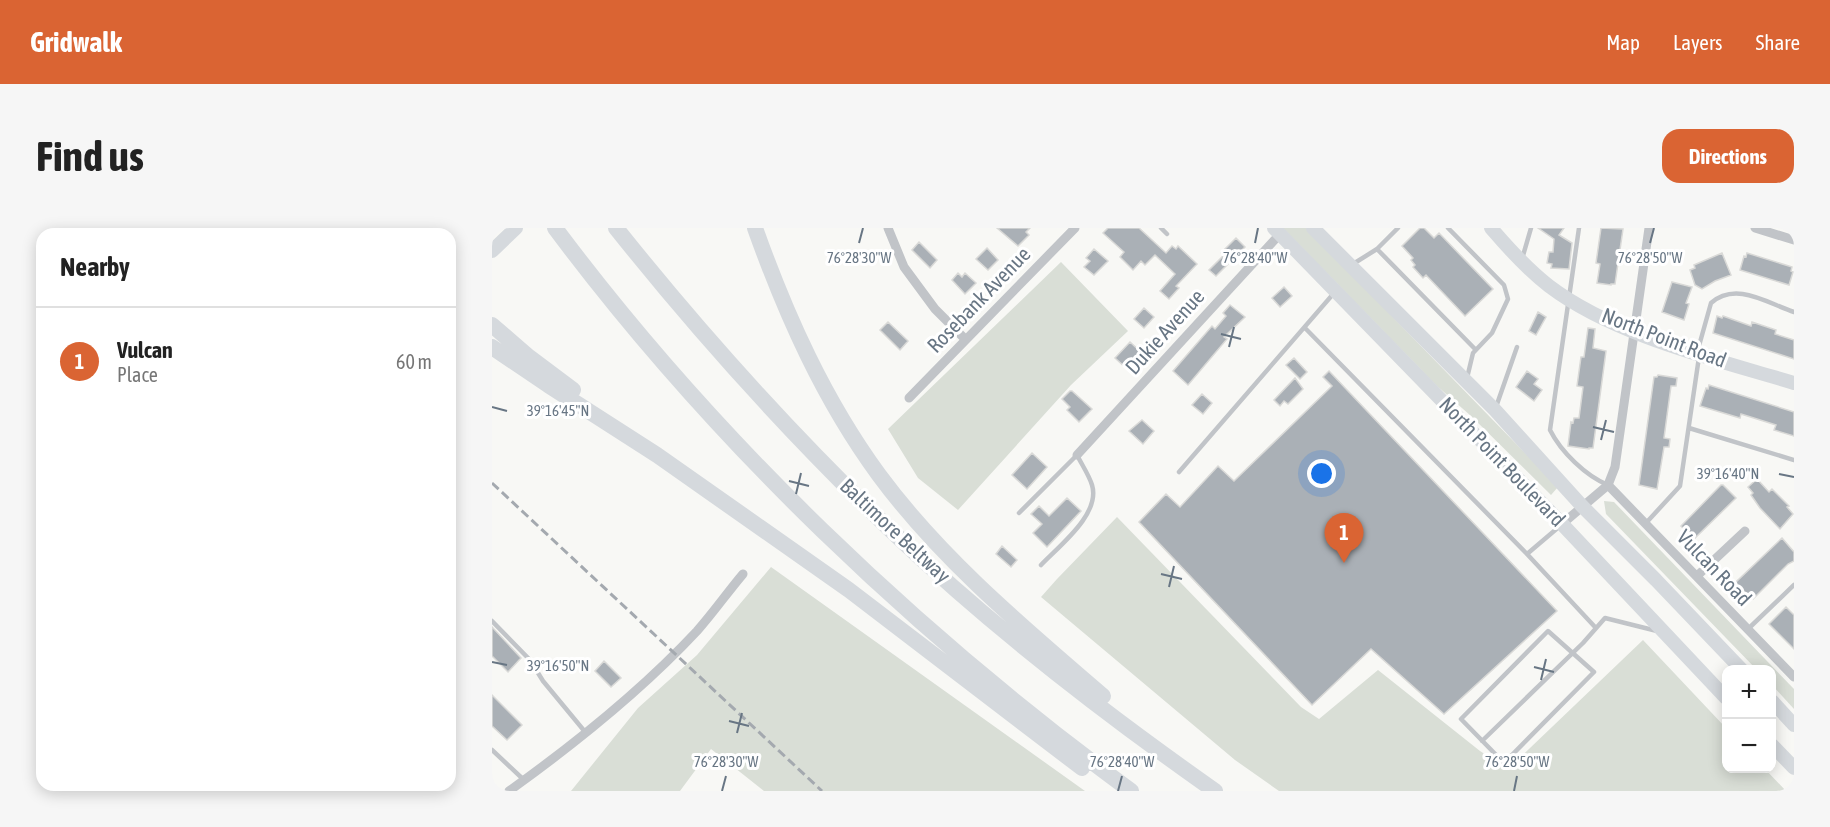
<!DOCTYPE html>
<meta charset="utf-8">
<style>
:root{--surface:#fff;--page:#f6f6f6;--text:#222;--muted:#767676;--line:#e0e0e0;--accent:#da6433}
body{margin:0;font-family:"Asap Condensed",sans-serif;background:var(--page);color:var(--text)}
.controls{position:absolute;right:18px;bottom:18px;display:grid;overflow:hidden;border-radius:12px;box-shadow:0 3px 15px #0003}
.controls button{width:54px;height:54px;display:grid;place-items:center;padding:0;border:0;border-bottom:2px solid var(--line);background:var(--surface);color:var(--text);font:30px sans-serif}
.you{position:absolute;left:830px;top:246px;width:21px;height:21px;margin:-15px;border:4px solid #fff;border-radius:50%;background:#1a73e8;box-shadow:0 0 0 9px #1a73e833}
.badge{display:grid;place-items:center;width:39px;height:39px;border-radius:50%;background:var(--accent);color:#fff;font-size:20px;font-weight:700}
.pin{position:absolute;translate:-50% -50px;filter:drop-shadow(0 2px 3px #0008)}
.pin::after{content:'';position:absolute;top:32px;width:21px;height:18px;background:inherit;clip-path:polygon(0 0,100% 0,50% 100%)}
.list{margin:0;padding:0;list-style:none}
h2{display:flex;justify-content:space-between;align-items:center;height:78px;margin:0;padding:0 24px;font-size:26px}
h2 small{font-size:20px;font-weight:400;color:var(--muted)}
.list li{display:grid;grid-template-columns:39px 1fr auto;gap:18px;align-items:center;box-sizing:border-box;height:108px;padding:0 24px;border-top:2px solid var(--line)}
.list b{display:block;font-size:22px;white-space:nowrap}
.list p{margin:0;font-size:20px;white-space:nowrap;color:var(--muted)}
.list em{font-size:20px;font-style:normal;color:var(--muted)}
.map{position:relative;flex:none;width:1302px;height:563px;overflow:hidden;border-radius:18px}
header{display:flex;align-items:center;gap:36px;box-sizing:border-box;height:84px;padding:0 30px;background:var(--accent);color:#fff}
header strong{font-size:28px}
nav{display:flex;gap:33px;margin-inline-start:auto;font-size:21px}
.intro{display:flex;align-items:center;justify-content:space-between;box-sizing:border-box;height:144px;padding:0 36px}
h1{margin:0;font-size:42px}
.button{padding:15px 27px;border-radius:18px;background:var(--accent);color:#fff;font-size:21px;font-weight:700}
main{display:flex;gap:36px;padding:0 36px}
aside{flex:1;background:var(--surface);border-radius:18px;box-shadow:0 3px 15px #0003}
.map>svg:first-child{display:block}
.green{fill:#d9ded6}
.building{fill:#aab0b6;stroke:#d9d9d7;stroke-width:1.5}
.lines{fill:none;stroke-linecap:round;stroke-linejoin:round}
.lane{stroke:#c1c4c8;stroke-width:4.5}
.street{stroke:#c1c4c8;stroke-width:9}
.secondary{stroke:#d5d9dd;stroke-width:14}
.highway{stroke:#d5d9dd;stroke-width:16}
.rail{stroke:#a4a9af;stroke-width:3;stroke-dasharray:9 4.5;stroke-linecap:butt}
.ticks{fill:none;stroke:#687684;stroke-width:2}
.labels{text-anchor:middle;stroke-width:6;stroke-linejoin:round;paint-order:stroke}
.street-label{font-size:21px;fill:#687684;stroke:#fff}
.ticks-label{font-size:15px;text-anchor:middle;fill:#687684;stroke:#fff;stroke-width:6;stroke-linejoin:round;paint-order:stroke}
</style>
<header>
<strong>Gridwalk</strong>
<nav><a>Map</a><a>Layers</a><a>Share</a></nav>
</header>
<div class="intro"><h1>Find us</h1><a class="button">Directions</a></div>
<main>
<aside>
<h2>Nearby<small></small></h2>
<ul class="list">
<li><span class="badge">1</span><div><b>Vulcan</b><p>Place</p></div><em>60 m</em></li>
</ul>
</aside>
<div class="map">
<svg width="1302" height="563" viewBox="0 0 1302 563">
<rect width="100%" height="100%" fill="#f8f8f5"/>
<path class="green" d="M 791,0 L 814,0 L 818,4 L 1066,259 L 1059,267 L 979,188 L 945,158 Z
M 569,34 L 636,103 L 579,157 L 466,282 L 426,250 L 396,201 Z
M 1112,273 L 1122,274 L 1302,461 L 1302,481 L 1280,457 L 1280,442 L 1264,441 L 1114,286 Z
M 625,289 L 809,479 L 827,491 L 886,442 L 988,523 L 1016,541 L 1151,412 L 1234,500 L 1234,540 L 1273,541 L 1294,563 L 787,563 L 743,532 L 549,369 L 565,351 Z
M 279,339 L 593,563 L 272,563 L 219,521 L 188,563 L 79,563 L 146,480 L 205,427 Z"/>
<path class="building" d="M 505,0 L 538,0 L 534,4 L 537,7 L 526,18 Z
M 616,0 L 647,0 L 674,25 L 680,18 L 684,21 L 686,18 L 705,36 L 684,58 L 687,60 L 677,71 L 668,63 L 683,46 L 663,27 L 653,37 L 649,33 L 641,42 L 628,29 L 632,24 L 611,5 Z
M 928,0 L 932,0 L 942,10 L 947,5 L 1001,61 L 973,88 L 934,47 L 931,50 L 921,39 L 923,37 L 919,32 L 921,30 L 910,18 Z
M 1046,0 L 1072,0 L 1067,7 L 1080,15 L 1077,41 L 1059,40 L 1060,36 L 1055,35 L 1057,24 L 1061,24 L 1062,11 Z
M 1109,0 L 1131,1 L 1123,56 L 1119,56 L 1119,57 L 1105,55 L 1108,36 L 1104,35 Z
M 744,10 L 753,19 L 724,48 L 717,42 L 732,27 L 729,25 Z
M 427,14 L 445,32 L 438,40 L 420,22 Z
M 495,20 L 506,32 L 496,42 L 484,31 Z
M 602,21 L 616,33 L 602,47 L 592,39 L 598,33 L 594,30 Z
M 1230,25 L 1239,47 L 1223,53 L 1210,61 L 1203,57 L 1198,42 L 1203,40 L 1202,37 Z
M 1255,25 L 1300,39 L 1299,43 L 1301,44 L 1297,57 L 1248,42 L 1252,28 L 1254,29 Z
M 466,45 L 470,49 L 473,45 L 484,55 L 473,66 L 460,52 Z
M 1180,54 L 1200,59 L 1194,75 L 1197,76 L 1192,92 L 1170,84 Z
M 792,59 L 800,68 L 788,79 L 780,70 Z
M 738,77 L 753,89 L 732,109 L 735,111 L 696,157 L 681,143 L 720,98 L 723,101 L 734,88 L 731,85 Z
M 652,80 L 662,89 L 652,100 L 642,91 Z
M 1046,84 L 1054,89 L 1044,107 L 1037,103 Z
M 1225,88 L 1230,90 L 1231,88 L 1259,98 L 1260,94 L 1284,102 L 1283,106 L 1302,112 L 1302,131 L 1221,105 Z
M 396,94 L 416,113 L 408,122 L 388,102 Z
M 1096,100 L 1103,101 L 1101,120 L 1114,123 L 1101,220 L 1097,220 L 1097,221 L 1076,218 L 1079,194 L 1081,195 L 1082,190 L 1087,190 L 1091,159 L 1085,158 L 1089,129 L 1092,129 Z
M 638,114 L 651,126 L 635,141 L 623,130 Z
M 802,130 L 815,144 L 808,151 L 794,137 Z
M 837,143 L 1065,383 L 952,486 L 879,421 L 820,477 L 647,294 L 674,266 L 688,279 L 726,238 L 742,253 L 840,158 L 831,149 Z
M 1035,143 L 1046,151 L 1042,156 L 1050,162 L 1042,173 L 1024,159 Z
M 1166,147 L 1185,150 L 1184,158 L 1179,158 L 1172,210 L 1178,211 L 1177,219 L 1172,219 L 1165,261 L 1147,257 L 1162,149 L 1165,149 Z
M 803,150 L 811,161 L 796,176 L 792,173 L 788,178 L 782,172 Z
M 1217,157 L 1302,184 L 1302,208 L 1282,202 L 1284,197 L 1265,191 L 1249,186 L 1248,190 L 1208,178 L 1214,160 L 1216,161 Z
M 578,163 L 580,163 L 600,181 L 587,194 L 575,182 L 578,179 L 570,171 Z
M 710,166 L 720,175 L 711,186 L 700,177 Z
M 650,192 L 662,203 L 651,216 L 637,203 Z
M 540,225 L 555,239 L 535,261 L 520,247 Z
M 1265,251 L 1277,264 L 1280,261 L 1297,278 L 1295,279 L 1301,286 L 1288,301 L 1268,280 L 1259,267 L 1261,265 L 1256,259 Z
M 1229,257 L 1231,257 L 1244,270 L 1203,310 L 1200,308 L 1199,309 L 1189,298 Z
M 575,270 L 589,283 L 555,319 L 541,305 L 550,296 L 539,286 L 547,278 L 557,288 Z
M 1290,310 L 1302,324 L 1302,333 L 1296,336 L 1261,371 L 1246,358 L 1244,354 Z
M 510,318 L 525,332 L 519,339 L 504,326 Z
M 1294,379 L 1302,387 L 1302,421 L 1277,396 Z
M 0,399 L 29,430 L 16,444 L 0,428 Z
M 112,433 L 129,450 L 119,459 L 103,443 Z
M 0,467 L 30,497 L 15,512 L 0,498 Z"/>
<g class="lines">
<path class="lane" d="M 669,0 L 675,6
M 956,0 L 1012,57 L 1016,71 L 1000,105 L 981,125 L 975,150
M 1087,0 L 1058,202 C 1069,224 1094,248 1116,257
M 885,21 L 983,121
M 1030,31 L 1039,0
M 861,36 L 885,21 L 906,0
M 813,100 L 1035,326 L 1103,399
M 1205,125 L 1219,75 C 1244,53 1275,75 1302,84
M 1004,179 L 1025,119
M 1197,200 L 1302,232
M 687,244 L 842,65
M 527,285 L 585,227 C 590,237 597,247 600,257 C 609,286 567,318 549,337
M 1154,295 L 1188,258 L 1207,129
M 1035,326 L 1068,298
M 0,393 L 38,432 L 51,453 L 94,505
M 1256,401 L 1302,357
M 1056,403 L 1102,444 L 1012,535 L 969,491 Z
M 990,513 L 1091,415 L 1113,390 L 1165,403
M 0,522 L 32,552"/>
<path class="street" d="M 396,0 L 412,39 L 443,81 L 473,111
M 1263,0 L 1302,12
M 417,170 L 583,0
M 585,227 L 788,6
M 1116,257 L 1302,449
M 1070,296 L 1116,257 L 1123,239 L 1157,0
M 1205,348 L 1253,303
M 17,563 C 84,515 149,463 205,403 C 221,385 235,365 251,346"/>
<path class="secondary" d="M 782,0 L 1070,296 L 1234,470
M 821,0 L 1003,182 L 1090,278 L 1164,352 L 1250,442
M 999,0 C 1017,21 1035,41 1057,58 C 1123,108 1223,131 1302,155
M 0,23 L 24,0
M 1280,473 L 1302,497
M 1280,517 L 1302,540"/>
<path class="highway" d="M 63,0 C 223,214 424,405 639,563
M 124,0 C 211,109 304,212 405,308 C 503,401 612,485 723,563
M 263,0 C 294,87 332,172 387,247 C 449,331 532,400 611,468
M 0,97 L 37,129 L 81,162
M 0,119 L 56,157 L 165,227 L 357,362 L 590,540"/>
<path class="rail" d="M 0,255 L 330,563"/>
</g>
<path class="ticks" d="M 367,15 L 371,0M 763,15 L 766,0M 1158,15 L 1162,0M 729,106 L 749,111M 737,119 L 742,99M 0,179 L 15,183M 1101,199 L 1122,204M 1109,212 L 1114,192M 1287,246 L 1302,249M 297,253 L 317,258M 304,266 L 309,245M 669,346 L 690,351M 677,359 L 682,338M 0,434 L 15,437M 1042,439 L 1062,444M 1049,452 L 1054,431M 237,493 L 257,498M 245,505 L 250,485M 230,563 L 234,548M 626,563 L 630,548M 1022,563 L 1025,548"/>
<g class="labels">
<g class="street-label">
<text transform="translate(487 72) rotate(-46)" y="7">Rosebank Avenue</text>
<text transform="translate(673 104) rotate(-48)" y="7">Dukie Avenue</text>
<text transform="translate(1172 110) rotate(21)" y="7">North Point Road</text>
<text transform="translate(1010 234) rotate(46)" y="7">North Point Boulevard</text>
<text transform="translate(403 303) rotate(43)" y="7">Baltimore Beltway</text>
<text transform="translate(1222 340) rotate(46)" y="7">Vulcan Road</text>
</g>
</g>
<g class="ticks-label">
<text x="367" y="35">76°28'30"W</text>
<text x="763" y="35">76°28'40"W</text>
<text x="1158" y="35">76°28'50"W</text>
<text x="66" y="188">39°16'45"N</text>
<text x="1236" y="251">39°16'40"N</text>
<text x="66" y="443">39°16'50"N</text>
<text x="234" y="539">76°28'30"W</text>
<text x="630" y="539">76°28'40"W</text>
<text x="1025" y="539">76°28'50"W</text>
</g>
</svg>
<div class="controls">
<button>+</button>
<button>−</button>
</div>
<div class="you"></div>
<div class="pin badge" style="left:852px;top:335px">1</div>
</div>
</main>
